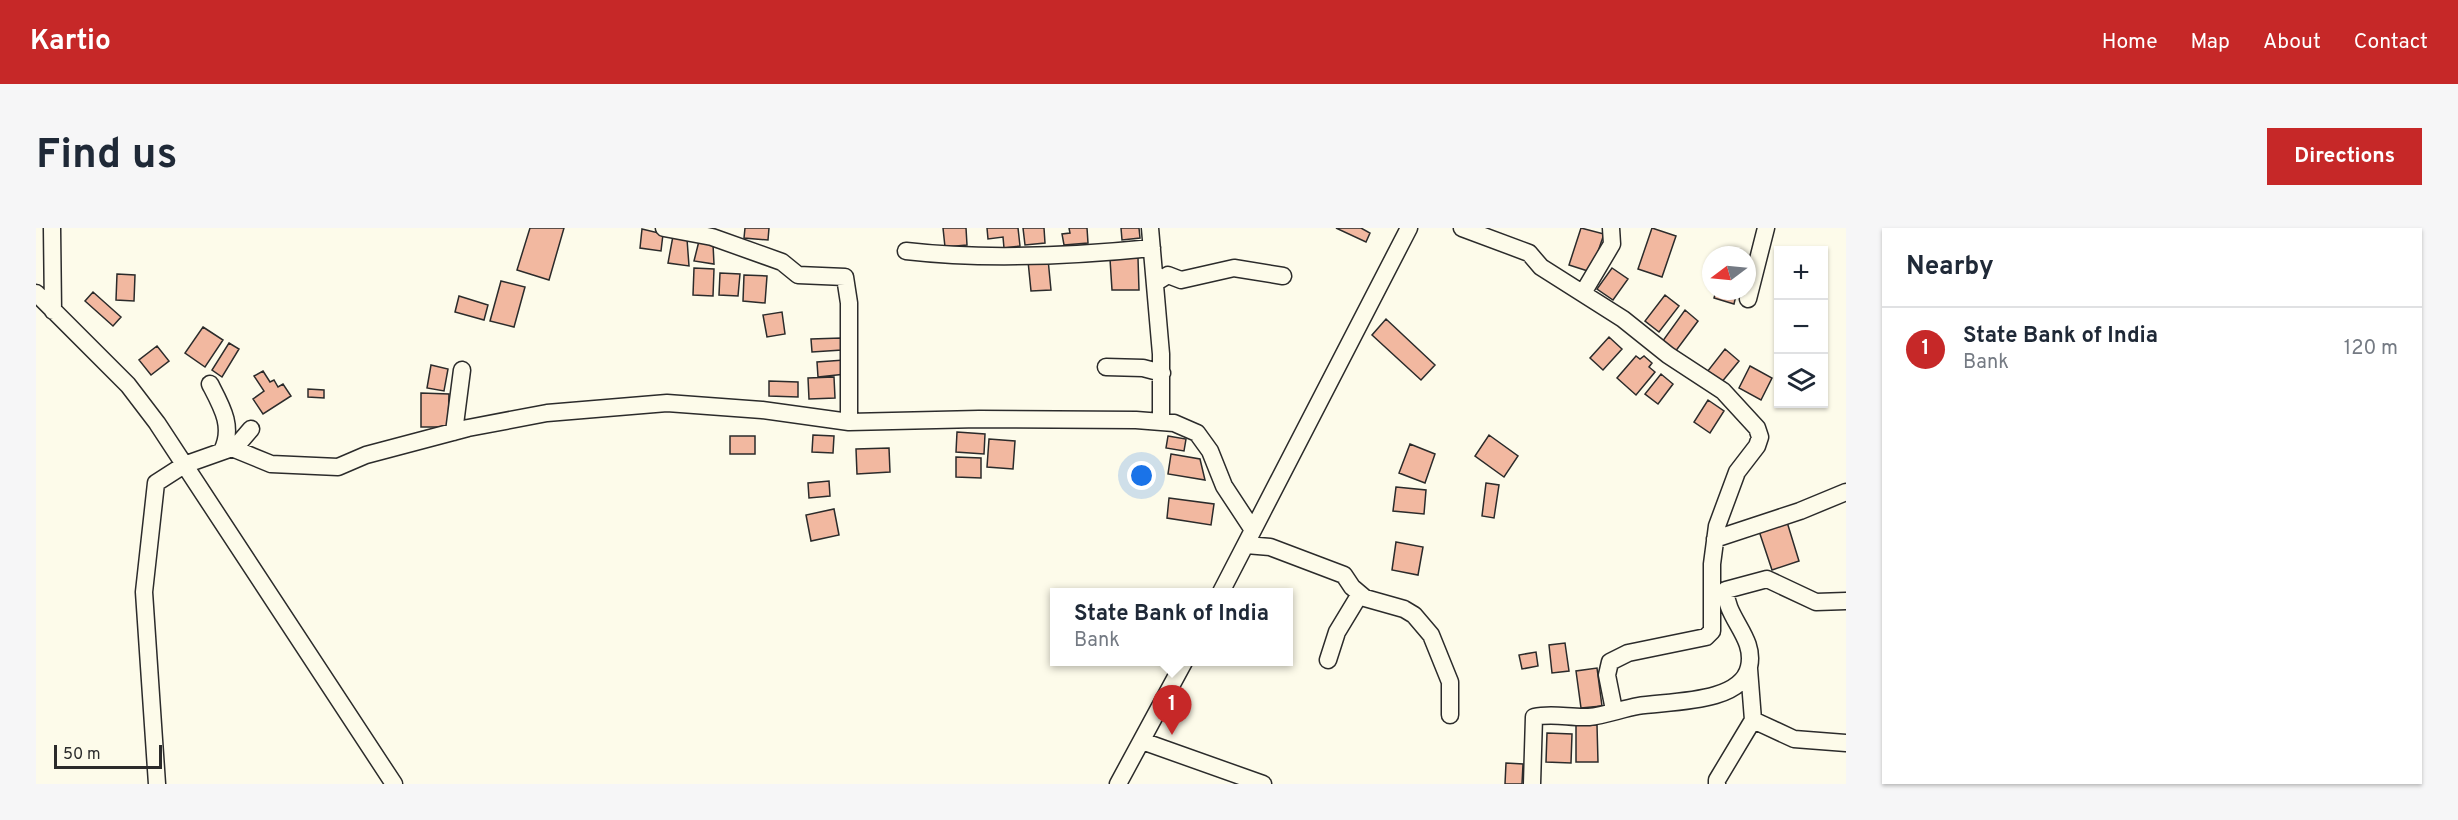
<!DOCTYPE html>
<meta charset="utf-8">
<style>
:root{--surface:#fff;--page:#f6f6f7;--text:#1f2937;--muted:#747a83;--line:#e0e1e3;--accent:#c62828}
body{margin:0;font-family:Overpass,sans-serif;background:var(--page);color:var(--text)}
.controls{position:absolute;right:18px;top:18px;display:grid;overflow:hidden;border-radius:0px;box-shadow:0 2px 4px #0004}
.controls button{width:54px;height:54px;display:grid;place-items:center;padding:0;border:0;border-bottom:2px solid var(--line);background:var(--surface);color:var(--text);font:30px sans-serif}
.compass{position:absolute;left:1666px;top:18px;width:54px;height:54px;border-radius:50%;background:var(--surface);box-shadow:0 2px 4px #0004;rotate:254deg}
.scale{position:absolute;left:18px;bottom:15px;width:108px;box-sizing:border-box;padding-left:6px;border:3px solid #2b2b2b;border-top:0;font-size:16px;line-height:21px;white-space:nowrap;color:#2b2b2b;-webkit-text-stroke:4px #fdfbea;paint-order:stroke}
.you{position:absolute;left:1106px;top:248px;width:21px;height:21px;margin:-15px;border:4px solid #fff;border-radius:50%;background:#1a73e8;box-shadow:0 0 0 9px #1a73e833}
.badge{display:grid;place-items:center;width:39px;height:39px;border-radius:50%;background:var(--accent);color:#fff;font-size:20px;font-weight:700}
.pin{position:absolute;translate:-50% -50px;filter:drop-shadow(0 2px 3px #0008)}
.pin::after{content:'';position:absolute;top:32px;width:21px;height:18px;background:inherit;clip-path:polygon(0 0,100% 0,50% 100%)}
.popup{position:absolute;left:1014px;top:360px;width:243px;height:78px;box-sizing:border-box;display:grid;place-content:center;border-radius:0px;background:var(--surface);filter:drop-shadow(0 2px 4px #0005);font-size:20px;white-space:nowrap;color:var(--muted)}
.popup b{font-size:22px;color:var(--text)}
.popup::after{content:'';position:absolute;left:50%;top:100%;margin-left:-12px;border:12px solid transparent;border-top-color:var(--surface)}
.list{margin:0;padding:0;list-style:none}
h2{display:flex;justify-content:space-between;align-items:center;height:78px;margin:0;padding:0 24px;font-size:26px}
h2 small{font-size:20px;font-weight:400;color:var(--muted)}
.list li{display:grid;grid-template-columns:39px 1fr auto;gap:18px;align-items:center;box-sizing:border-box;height:84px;padding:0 24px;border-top:2px solid var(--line)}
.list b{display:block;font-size:22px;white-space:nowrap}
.list p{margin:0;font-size:20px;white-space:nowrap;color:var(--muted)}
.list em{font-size:20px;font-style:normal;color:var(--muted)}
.icon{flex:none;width:33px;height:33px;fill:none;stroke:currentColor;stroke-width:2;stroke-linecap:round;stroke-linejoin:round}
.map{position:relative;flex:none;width:1810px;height:556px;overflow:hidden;border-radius:0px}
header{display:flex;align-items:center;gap:36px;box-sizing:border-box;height:84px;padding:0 30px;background:var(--accent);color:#fff}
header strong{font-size:28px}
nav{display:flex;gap:33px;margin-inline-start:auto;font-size:21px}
.intro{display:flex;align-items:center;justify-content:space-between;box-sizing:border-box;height:144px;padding:0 36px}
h1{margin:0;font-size:42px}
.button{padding:15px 27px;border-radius:0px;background:var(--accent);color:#fff;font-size:21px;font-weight:700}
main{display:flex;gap:36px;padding:0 36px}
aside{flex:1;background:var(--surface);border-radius:0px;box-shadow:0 2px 4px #0004}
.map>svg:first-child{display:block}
.building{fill:#f2b8a0;stroke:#2b2b2b;stroke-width:1.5}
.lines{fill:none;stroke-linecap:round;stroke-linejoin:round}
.minor-casing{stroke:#2b2b2b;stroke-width:19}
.minor{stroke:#fdfbea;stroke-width:16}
</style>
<header>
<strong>Kartio</strong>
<nav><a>Home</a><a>Map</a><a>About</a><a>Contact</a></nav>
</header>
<div class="intro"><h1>Find us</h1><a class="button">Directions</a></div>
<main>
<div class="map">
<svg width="1810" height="556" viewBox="0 0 1810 556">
<rect width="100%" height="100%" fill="#fdfbea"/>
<path class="building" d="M 494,0 L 528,0 L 513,52 L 481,42 Z
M 709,0 L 733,0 L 732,12 L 708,10 Z
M 907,0 L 930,0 L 931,17 L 909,19 Z
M 951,0 L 982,0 L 984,18 L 968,20 L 967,9 L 952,11 Z
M 987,0 L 1008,0 L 1009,15 L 989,17 Z
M 1033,0 L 1051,0 L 1052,15 L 1028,17 L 1026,6 L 1034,5 Z
M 1085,0 L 1103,0 L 1104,10 L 1086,12 Z
M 1300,0 L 1325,0 L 1334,5 L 1330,14 Z
M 1545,0 L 1568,6 L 1555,44 L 1533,37 Z
M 1616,0 L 1640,8 L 1626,49 L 1602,41 Z
M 606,1 L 627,6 L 625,23 L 604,20 Z
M 637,8 L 651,11 L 653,38 L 632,35 Z
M 663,13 L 677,16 L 678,36 L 658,33 Z
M 1102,30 L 1103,62 L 1076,62 L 1074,31 Z
M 1012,31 L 1015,62 L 995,63 L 992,33 Z
M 658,40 L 678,41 L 677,68 L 657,67 Z
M 1576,40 L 1592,51 L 1577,72 L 1561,61 Z
M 684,45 L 704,46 L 702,68 L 683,67 Z
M 81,46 L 99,47 L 98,73 L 80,72 Z
M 708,47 L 731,48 L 729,75 L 707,73 Z
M 465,53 L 489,59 L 478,99 L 454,93 Z
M 1680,63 L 1701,63 L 1698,76 L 1678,70 Z
M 57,64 L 85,89 L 77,98 L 49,73 Z
M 1629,67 L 1643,78 L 1623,104 L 1609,93 Z
M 423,68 L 452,77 L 448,92 L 419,84 Z
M 1649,82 L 1662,93 L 1639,124 L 1626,114 Z
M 746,84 L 749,106 L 731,109 L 727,87 Z
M 1350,91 L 1399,137 L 1385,152 L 1336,107 Z
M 167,99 L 187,112 L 169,139 L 149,125 Z
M 1573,109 L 1586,121 L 1567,142 L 1554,130 Z
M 805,110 L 806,122 L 776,124 L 775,111 Z
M 193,115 L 203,121 L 186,149 L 176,142 Z
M 121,118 L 133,133 L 115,147 L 103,132 Z
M 1689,121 L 1703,133 L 1685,155 L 1671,144 Z
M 1600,128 L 1604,131 L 1608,128 L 1616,135 L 1613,139 L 1619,144 L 1600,167 L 1581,150 Z
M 808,132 L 810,146 L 782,149 L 781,134 Z
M 395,137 L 412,141 L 408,163 L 391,160 Z
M 1714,138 L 1736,150 L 1725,172 L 1703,160 Z
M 227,143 L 234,154 L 238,152 L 242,159 L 247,156 L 255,168 L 227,186 L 217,171 L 228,163 L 218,148 Z
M 1625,146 L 1637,156 L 1622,176 L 1609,166 Z
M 798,149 L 799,170 L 773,171 L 772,150 Z
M 733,153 L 762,154 L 762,169 L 733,168 Z
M 272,161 L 288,162 L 288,170 L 272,169 Z
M 385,165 L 413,166 L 412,199 L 385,199 Z
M 1672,172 L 1688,183 L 1674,205 L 1658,194 Z
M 921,204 L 949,206 L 948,226 L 920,224 Z
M 777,207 L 798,208 L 797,225 L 776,224 Z
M 1453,207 L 1482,228 L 1468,249 L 1439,228 Z
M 694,208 L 719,208 L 719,226 L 694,226 Z
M 1132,208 L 1150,211 L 1148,223 L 1130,220 Z
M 953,211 L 979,213 L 977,241 L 951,239 Z
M 1374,216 L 1399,226 L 1389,255 L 1363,245 Z
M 853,220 L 854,244 L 821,246 L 820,221 Z
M 1135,226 L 1164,231 L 1169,252 L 1132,246 Z
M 920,229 L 945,230 L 945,250 L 920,249 Z
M 793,253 L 794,268 L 773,270 L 772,255 Z
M 1450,255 L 1463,257 L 1458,290 L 1446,288 Z
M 1360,259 L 1390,262 L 1388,286 L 1357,283 Z
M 1133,270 L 1178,276 L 1175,297 L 1131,290 Z
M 798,281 L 803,307 L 775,313 L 770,287 Z
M 1751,294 L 1763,333 L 1736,342 L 1723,303 Z
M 1360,314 L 1387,319 L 1382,347 L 1356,342 Z
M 1529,415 L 1533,443 L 1516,445 L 1513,417 Z
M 1500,424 L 1502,438 L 1486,441 L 1483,427 Z
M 1561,440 L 1566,478 L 1545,480 L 1540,443 Z
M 1540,497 L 1561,497 L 1562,534 L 1540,534 Z
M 1511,505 L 1536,506 L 1535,535 L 1510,534 Z
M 1470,535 L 1487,536 L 1486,556 L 1469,556 Z"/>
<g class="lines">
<defs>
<path id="minor" d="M 16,0 L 17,83
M 628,0 L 676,9 L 746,34 L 762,47 L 809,49 L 813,75 L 813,194
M 1114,0 L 1125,126 L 1125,194
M 1426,0 L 1493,25 L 1505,39 L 1587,91 L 1632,127 L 1687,163 L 1721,200 L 1724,209 L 1721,218 L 1701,244 L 1681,298 L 1676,336 L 1676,403 L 1670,409 L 1592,425 L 1574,434 L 1571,447 L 1578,482
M 870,23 C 948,32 1037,28 1116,20
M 1119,55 L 1132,47 L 1145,52 L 1198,40 L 1247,48
M 0,65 L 92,157 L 121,195 L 358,556
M 1547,65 L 1576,16 L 1575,0
M 1712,71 L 1730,0
M 1070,139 L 1107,140 L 1126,145
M 174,156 C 186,179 198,199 186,223
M 418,204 L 426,142
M 186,223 L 203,215 L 215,201
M 1679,311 L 1764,283 L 1810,264
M 1210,317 L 1234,319 L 1308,347 L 1316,359 L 1329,370 L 1368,381 L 1378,387 L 1395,407 L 1414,454 L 1414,487
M 1185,364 L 1373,0
M 1292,432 L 1301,404 L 1324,366
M 1717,492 L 1758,511 L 1810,515
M 1106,513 L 1227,556
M 121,556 L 108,364 L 120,255 L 148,237 L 196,220 L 235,236 L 302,239 L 330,227 L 432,200 L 511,185 L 631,175 L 726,182 L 813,194 L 943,191 L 1100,192 L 1138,195 L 1161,205 L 1174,223 L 1188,258 L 1217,302
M 1082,556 L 1148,434
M 1496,556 L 1498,489 C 1517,485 1534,490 1553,489 C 1569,487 1586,481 1602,478 C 1632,473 1705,476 1713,439 C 1720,409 1689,390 1690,362 L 1731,351 L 1780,374 L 1810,373
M 1681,556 L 1681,552 L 1717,492 L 1713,441"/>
</defs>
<use href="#minor" class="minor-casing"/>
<use href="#minor" class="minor"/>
</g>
</svg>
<div class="controls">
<button>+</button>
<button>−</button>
<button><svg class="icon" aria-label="layers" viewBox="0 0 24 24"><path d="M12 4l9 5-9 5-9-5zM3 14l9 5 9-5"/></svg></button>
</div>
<svg class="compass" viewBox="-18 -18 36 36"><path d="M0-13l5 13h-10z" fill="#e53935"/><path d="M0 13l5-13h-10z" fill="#747a83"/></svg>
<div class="scale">50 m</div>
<div class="you"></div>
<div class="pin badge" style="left:1136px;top:507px">1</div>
<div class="popup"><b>State Bank of India</b>Bank</div>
</div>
<aside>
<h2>Nearby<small></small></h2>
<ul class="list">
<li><span class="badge">1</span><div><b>State Bank of India</b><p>Bank</p></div><em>120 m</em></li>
</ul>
</aside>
</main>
